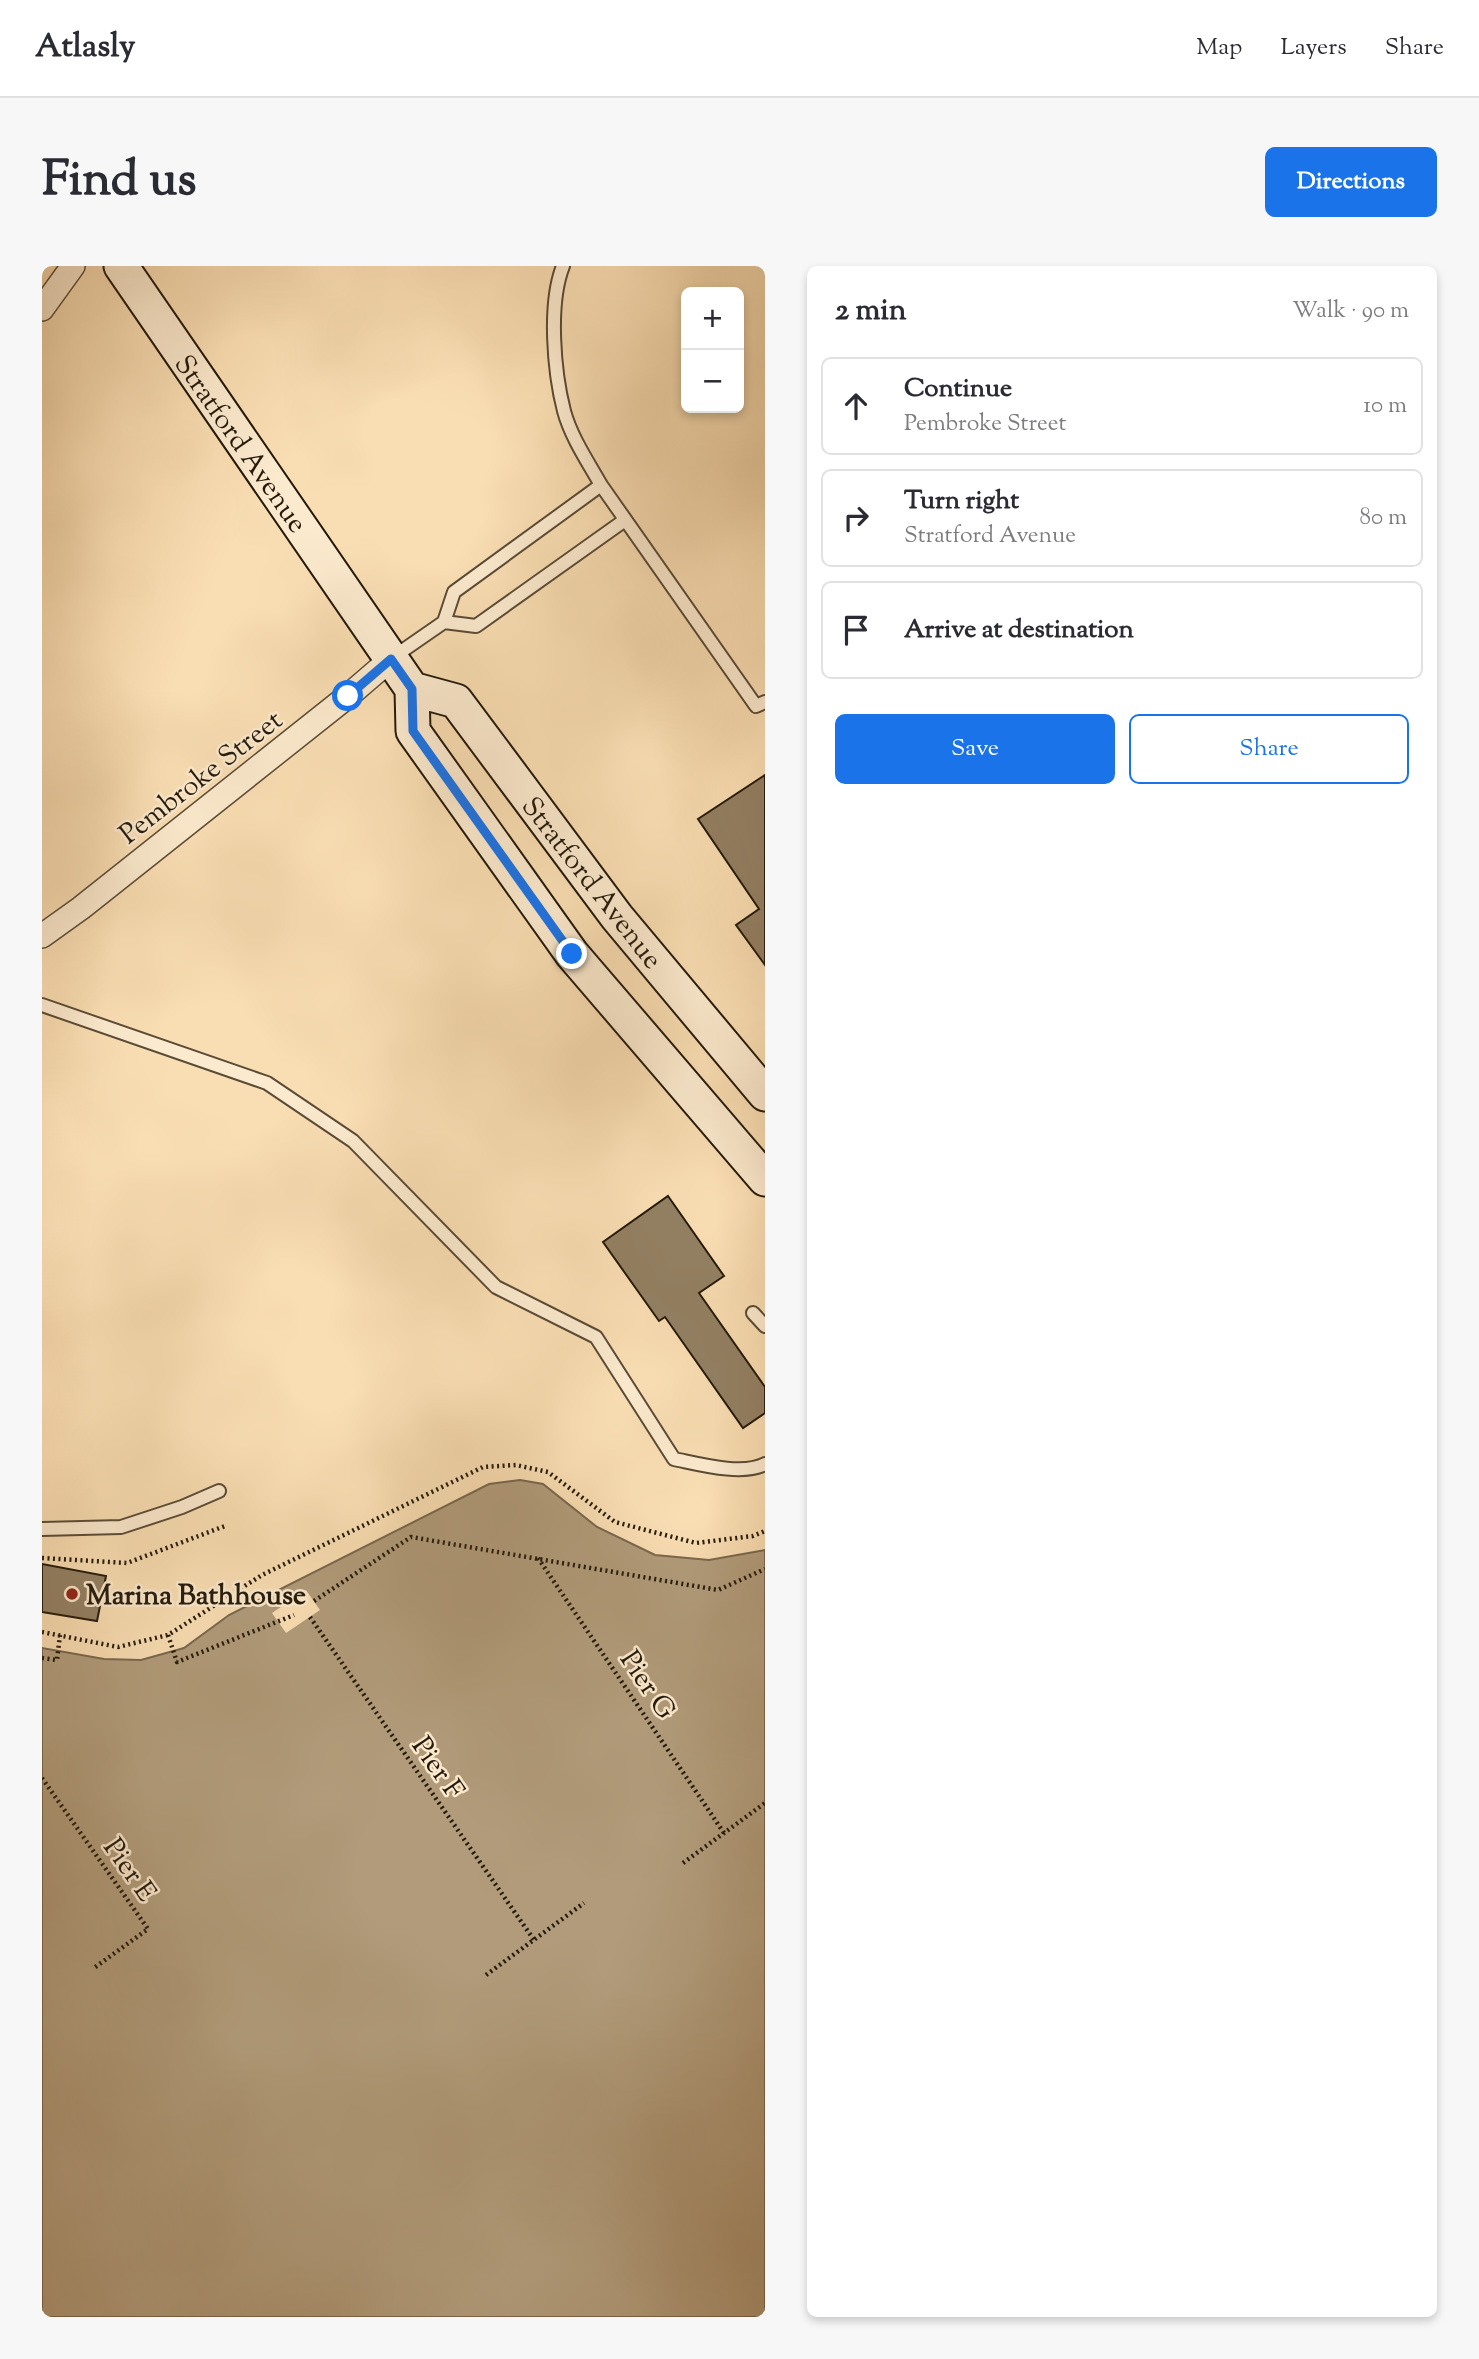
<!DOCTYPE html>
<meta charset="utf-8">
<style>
:root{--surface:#fff;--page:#f7f7f7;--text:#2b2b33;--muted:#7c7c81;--line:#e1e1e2;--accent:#1a73e8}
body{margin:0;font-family:"Sorts Mill Goudy",serif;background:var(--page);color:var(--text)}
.controls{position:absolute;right:21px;top:21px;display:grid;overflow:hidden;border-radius:10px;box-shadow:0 4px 10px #0003}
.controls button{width:63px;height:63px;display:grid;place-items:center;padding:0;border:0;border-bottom:2px solid var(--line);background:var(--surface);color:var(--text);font:35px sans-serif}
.stop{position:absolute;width:21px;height:21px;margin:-16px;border:5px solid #1a73e8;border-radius:50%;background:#fff}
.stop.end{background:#1a73e8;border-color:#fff;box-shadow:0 2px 7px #0008}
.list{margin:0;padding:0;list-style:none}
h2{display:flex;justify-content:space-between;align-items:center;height:91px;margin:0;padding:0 28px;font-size:30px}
h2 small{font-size:23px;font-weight:400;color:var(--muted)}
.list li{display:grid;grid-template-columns:46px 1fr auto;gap:21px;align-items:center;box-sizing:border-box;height:98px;margin:0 14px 14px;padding:0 14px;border:2px solid var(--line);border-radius:10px}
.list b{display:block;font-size:26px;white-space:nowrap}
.list p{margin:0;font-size:23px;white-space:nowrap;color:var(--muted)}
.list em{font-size:23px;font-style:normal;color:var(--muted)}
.actions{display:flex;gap:14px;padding:21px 28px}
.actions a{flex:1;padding:16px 0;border:2px solid var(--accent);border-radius:10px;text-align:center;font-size:24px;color:var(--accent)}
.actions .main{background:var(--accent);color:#fff}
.icon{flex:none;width:38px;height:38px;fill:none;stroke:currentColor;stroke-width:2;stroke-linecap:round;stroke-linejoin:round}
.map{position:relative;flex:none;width:723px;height:2051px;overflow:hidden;border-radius:10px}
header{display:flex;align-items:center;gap:42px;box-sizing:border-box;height:98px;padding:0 35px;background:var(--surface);border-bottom:2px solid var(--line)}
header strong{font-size:33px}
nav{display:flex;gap:38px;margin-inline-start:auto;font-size:24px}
.intro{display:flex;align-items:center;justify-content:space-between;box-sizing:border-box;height:168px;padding:0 42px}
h1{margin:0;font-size:49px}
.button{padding:18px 32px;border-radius:10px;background:var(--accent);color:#fff;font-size:24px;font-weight:700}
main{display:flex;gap:42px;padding:0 42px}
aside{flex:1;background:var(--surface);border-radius:10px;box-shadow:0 4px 10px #0003}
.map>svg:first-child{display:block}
.water{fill:#b19b7a;stroke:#79674e;stroke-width:2}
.pier{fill:#fadeb3}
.building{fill:#938063;stroke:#241a0c;stroke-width:2}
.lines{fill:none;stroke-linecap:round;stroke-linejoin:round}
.service-casing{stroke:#5a4b36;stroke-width:16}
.minor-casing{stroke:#5a4b36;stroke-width:26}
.secondary-casing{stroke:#241a0c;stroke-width:37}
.path{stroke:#241a0c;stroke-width:4.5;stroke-dasharray:2 3.5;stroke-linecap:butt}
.service{stroke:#fceace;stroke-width:12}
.minor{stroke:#fceace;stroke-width:23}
.secondary{stroke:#fceace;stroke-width:33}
.route{stroke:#1a73e8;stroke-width:9}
.poi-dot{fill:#8f2418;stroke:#fceace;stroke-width:2.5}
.labels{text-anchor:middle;stroke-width:5;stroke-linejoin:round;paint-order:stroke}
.street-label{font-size:28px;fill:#241a0c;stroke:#fceace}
.poi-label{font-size:28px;font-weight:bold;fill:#241a0c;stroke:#fceace;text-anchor:start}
</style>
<header>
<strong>Atlasly</strong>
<nav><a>Map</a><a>Layers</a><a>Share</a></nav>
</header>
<div class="intro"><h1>Find us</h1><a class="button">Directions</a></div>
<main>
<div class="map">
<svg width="723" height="2051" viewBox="0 0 723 2051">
<rect width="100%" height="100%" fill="#fadeb3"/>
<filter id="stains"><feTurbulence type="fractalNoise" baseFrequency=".00286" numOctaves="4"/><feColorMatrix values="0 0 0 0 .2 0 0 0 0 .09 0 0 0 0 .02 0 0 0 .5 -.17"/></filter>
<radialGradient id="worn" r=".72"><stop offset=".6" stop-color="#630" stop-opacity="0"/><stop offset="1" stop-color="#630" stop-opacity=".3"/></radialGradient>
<path class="water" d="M 478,1214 L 501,1218 L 555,1261 L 613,1289 L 667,1294 L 723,1284 L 723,2051 L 0,2051 L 0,1382 L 62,1393 L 99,1394 L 142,1382 L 187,1349 L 447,1218 Z"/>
<path class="pier" d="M 264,1324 L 278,1344 L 244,1367 L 230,1347 Z"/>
<path class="building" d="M 723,509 L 723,699 L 694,659 L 717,643 L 656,553 Z
M 626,930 L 682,1010 L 657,1027 L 723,1121 L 723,1147 L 701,1162 L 623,1051 L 617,1055 L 561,976 Z
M 0,1298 L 64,1310 L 55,1355 L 0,1346 Z"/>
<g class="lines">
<defs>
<path id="service" d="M 521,0 C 506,38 512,106 522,145 C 529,171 546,196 559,219 L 714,440 L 723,436
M 402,356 L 434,360 L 583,254
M 350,392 L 402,356 L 412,326 L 559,219
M 0,739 L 225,817 L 311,875 L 454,1021 L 554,1071 L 632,1193 C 657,1198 700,1210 723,1198
M 711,1047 L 723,1060
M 0,1263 L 79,1261 L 140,1241 L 177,1225"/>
<path id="minor" d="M 0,43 L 31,0
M 0,670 L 39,642 L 306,430 L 349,393"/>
<path id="secondary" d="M 79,0 L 370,423 L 371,465 L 530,688 L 723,913
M 370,423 L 414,435 L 575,651 L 723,828"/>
</defs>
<use href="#service" class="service-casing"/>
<use href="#minor" class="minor-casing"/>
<use href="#secondary" class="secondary-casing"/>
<path class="path" d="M 0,1292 L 85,1297 L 183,1260
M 496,1292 L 682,1567
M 272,1335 L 369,1271 L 676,1324 L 723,1303
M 268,1351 L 492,1674
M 0,1366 L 76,1381 L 126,1369 L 220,1309 L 441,1201 L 474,1199 L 506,1206 L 573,1256 L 654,1277 L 711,1270 L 723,1265
M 126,1369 L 135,1396 L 252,1349
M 0,1392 L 15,1394 L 18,1369
M 0,1512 L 106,1663 L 52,1702
M 641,1597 L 723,1537
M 444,1709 L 542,1637"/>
<use href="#service" class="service"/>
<use href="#minor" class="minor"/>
<use href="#secondary" class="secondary"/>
</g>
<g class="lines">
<path class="route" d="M 306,430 L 349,393 L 370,423 L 371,465 L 530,688"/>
</g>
<circle class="poi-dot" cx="30" cy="1328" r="7"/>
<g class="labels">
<g class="street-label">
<text transform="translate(200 177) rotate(55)" y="10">Stratford Avenue</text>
<text transform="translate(158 510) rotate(-38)" y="10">Pembroke Street</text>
<text transform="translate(551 616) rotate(52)" y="10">Stratford Avenue</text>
<text transform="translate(607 1418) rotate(56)" y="10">Pier G</text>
<text transform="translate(397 1501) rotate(55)" y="10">Pier F</text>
<text transform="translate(89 1603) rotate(55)" y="10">Pier E</text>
</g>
<g class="poi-label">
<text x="44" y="1338">Marina Bathhouse</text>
</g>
</g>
<rect width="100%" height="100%" filter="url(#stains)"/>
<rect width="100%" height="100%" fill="url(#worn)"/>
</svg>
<div class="controls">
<button>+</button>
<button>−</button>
</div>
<div class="stop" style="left:306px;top:430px"></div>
<div class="stop end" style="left:530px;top:688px"></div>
</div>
<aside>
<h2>2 min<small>Walk · 90 m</small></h2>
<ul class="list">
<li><svg class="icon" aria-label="ahead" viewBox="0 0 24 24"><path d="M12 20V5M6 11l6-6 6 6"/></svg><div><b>Continue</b><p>Pembroke Street</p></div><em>10 m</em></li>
<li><svg class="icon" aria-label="right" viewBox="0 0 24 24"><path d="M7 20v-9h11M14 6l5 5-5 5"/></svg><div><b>Turn right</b><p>Stratford Avenue</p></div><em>80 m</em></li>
<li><svg class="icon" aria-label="arrive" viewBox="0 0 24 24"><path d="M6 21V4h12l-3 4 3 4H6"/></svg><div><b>Arrive at destination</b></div></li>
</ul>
<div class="actions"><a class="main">Save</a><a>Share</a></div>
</aside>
</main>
